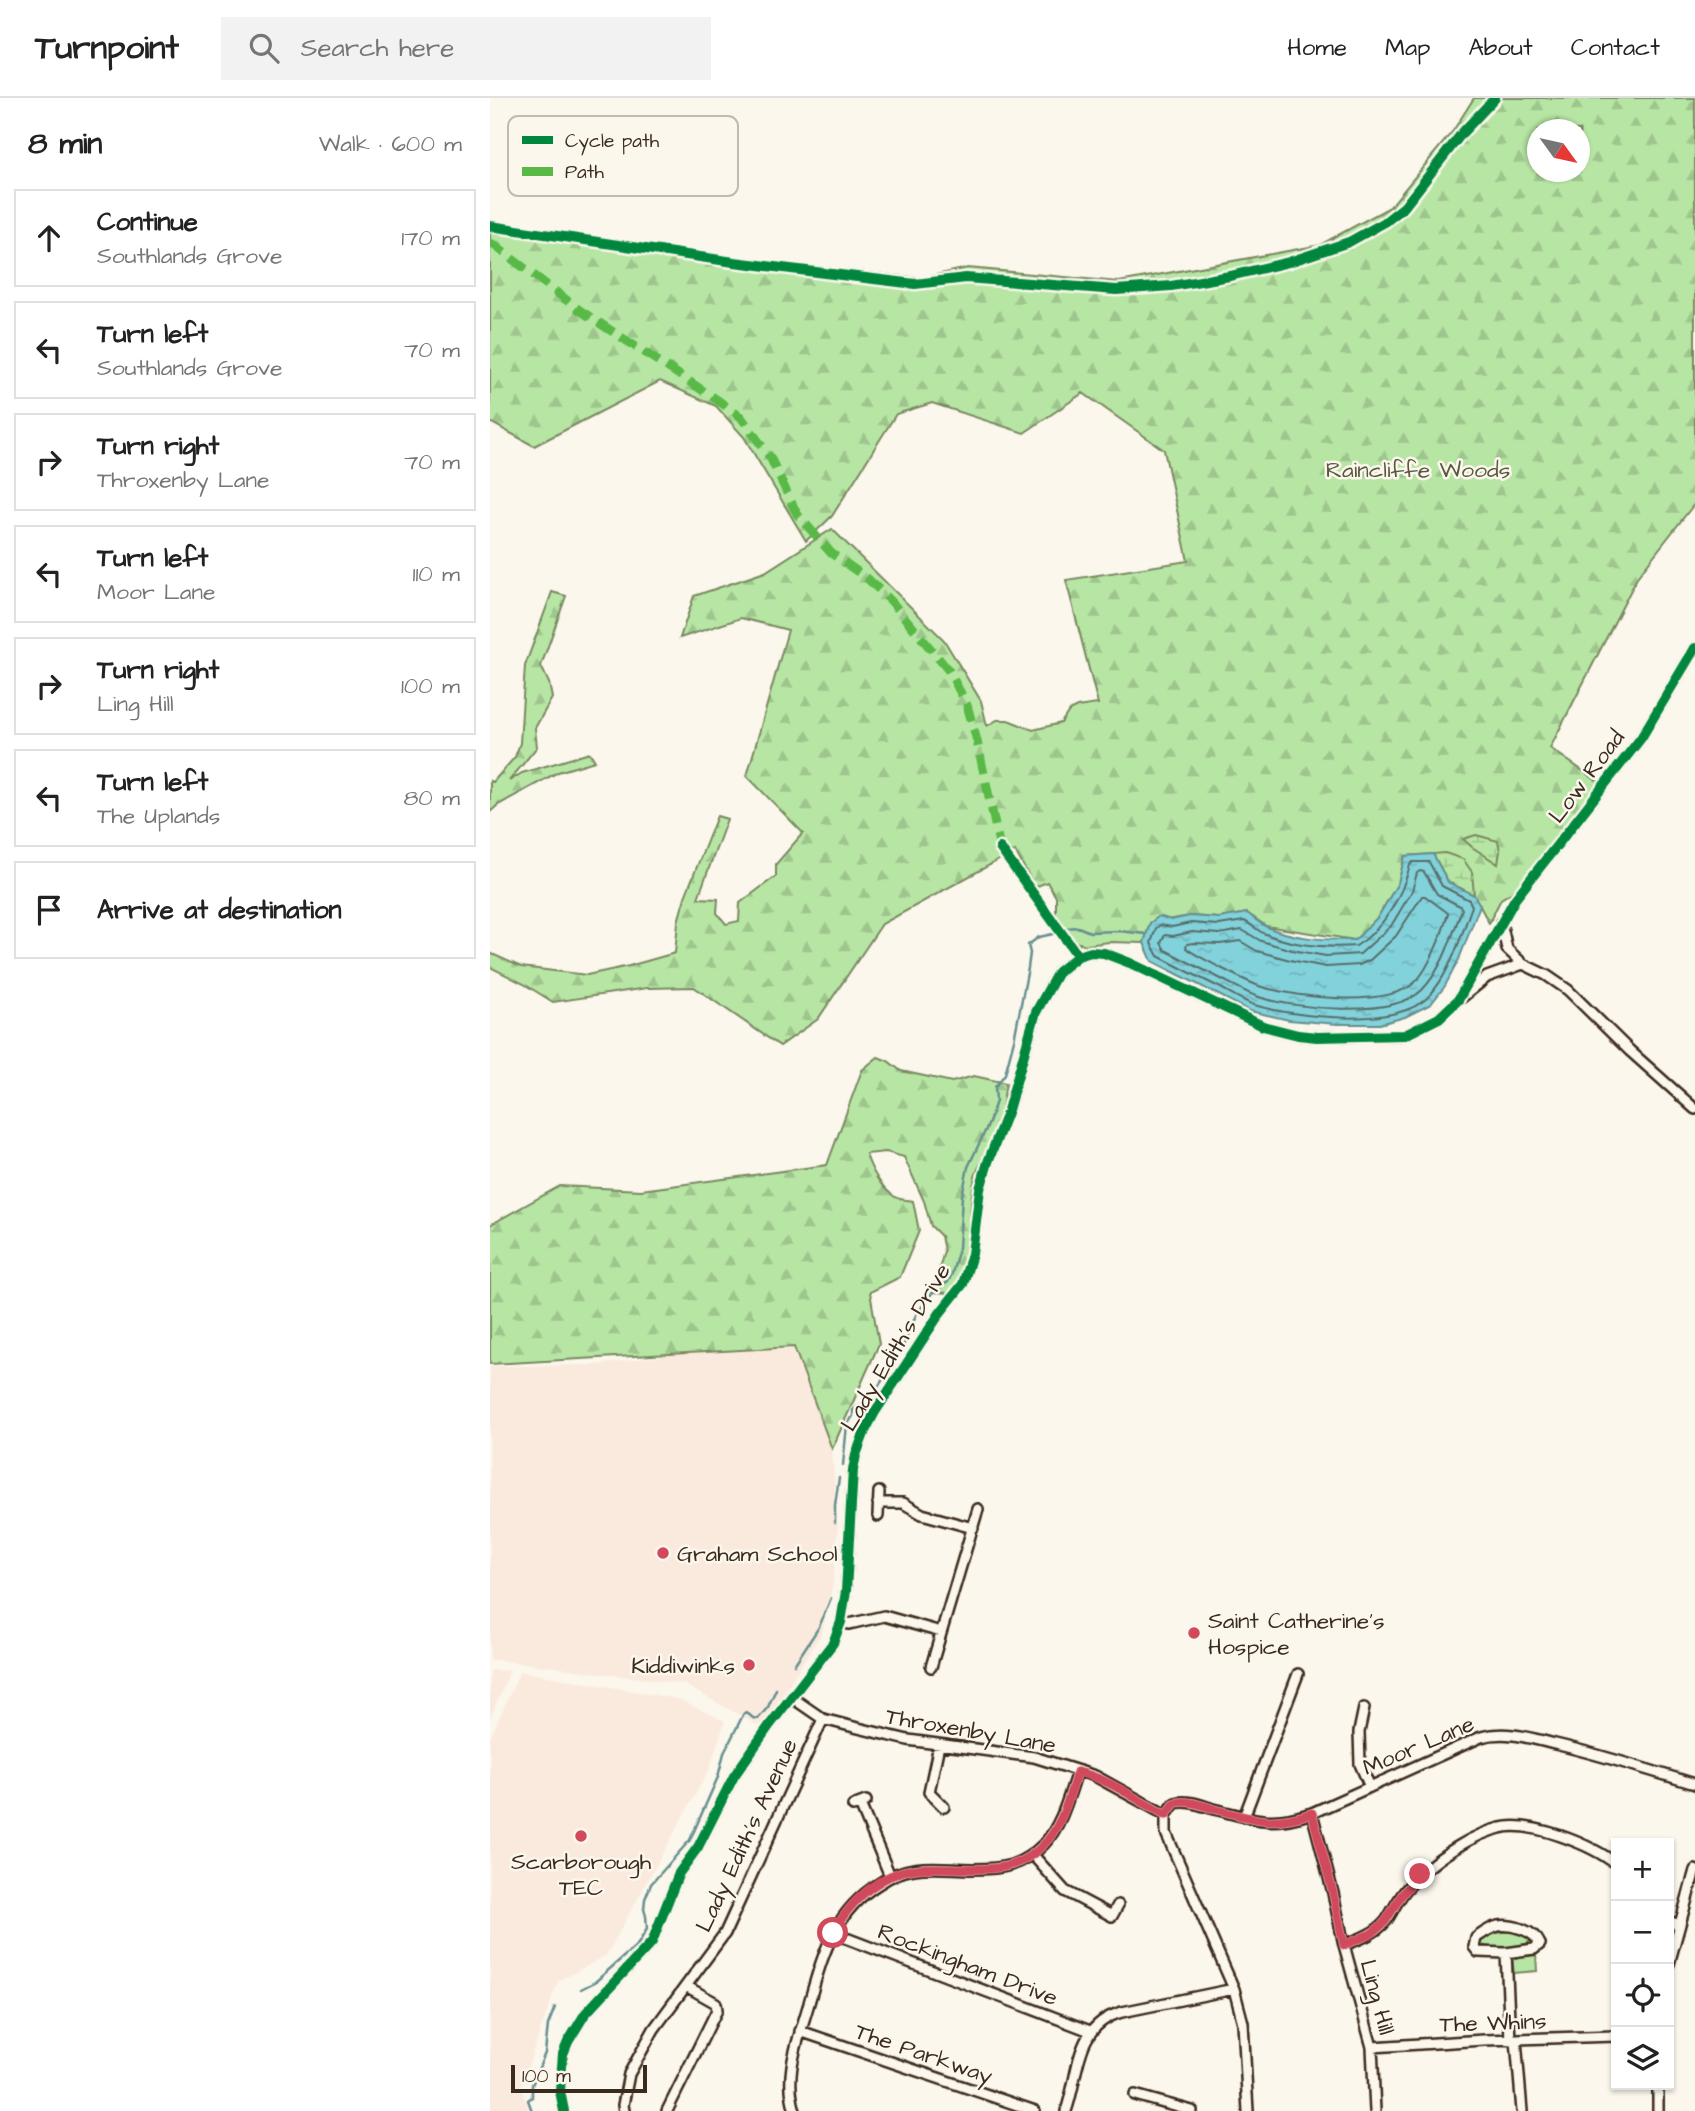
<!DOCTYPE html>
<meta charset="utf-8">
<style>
:root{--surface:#fff;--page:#f2f2f2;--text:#222;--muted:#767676;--line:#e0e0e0}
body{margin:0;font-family:"Architects Daughter",sans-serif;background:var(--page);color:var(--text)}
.controls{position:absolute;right:21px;bottom:21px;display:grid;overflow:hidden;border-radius:0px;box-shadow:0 2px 5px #0004}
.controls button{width:63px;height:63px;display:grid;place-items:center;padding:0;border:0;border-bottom:2px solid var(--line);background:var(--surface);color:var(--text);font:35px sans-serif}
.compass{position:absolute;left:1037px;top:21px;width:63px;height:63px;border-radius:50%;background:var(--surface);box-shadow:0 2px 5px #0004;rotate:123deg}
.scale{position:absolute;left:21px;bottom:18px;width:136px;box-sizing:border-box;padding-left:7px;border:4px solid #3b2a1e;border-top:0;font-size:19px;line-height:24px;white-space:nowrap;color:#3b2a1e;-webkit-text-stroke:5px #fbf7ec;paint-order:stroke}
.stop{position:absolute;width:21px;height:21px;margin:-16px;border:5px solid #d1495b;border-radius:50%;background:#fff}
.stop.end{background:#d1495b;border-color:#fff;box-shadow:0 2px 7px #0008}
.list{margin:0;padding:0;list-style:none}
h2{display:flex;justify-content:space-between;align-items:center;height:91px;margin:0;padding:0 28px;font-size:30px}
h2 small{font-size:23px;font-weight:400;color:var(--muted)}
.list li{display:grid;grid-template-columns:46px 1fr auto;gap:21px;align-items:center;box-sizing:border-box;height:98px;margin:0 14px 14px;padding:0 14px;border:2px solid var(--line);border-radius:0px}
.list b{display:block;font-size:26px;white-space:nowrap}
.list p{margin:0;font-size:23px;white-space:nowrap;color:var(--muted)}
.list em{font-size:23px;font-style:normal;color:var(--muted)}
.icon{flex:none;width:38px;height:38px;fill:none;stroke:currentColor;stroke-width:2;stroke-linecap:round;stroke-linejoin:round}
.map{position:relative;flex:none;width:1205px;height:2013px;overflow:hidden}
header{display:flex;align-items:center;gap:42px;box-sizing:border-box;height:98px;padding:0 35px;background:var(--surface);border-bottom:2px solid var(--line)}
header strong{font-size:33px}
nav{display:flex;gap:38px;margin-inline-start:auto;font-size:24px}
.search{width:490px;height:63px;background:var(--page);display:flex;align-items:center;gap:18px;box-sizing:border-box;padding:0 24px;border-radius:0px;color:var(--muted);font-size:26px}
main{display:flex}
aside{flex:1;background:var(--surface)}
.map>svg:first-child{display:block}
.built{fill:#faeadd}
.green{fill:#b7e6a4;stroke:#798861;stroke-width:2}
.forest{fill:url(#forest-firs);stroke:#798861;stroke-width:2;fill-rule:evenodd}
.wetland{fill:url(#wetland-marsh);stroke:#798861;stroke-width:2}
.water{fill:url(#water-ripples);stroke:#668f8f;stroke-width:2}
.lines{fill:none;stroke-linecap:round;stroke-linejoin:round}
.shore{stroke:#576d6a;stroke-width:2}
.stream{stroke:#668f8f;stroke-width:2.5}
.street-casing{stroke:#3b2a1e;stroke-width:14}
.street{stroke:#fbf7ec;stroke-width:9}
.quiet{stroke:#58b947;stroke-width:9;stroke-dasharray:18 9;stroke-linecap:butt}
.cycleway-casing{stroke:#fbf7ec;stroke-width:15}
.cycleway{stroke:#00873e;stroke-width:10}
.route{stroke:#d1495b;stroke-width:9}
.poi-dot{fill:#d1495b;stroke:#fbf7ec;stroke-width:2.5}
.labels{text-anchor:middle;stroke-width:5;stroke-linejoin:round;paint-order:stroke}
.park-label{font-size:23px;fill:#5a5940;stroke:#fbf7ec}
.street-label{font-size:23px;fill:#3b2a1e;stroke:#fbf7ec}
.poi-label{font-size:23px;fill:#3b2a1e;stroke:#fbf7ec;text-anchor:start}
.key{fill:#fbf7ec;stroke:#c1baae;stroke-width:2}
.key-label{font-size:19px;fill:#3b2a1e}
</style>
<header>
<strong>Turnpoint</strong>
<div class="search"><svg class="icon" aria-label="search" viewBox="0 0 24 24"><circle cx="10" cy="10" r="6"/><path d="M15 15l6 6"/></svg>Search here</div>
<nav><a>Home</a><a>Map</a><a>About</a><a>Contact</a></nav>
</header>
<main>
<aside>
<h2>8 min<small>Walk · 600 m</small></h2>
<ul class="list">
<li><svg class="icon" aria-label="ahead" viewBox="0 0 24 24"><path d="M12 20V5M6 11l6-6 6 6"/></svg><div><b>Continue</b><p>Southlands Grove</p></div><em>170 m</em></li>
<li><svg class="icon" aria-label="left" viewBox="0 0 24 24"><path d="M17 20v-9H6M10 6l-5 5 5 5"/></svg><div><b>Turn left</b><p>Southlands Grove</p></div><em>70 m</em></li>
<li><svg class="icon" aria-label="right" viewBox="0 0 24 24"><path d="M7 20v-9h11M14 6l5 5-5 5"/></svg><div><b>Turn right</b><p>Throxenby Lane</p></div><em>70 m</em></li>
<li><svg class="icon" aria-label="left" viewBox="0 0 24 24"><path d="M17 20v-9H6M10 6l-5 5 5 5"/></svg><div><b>Turn left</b><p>Moor Lane</p></div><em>110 m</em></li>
<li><svg class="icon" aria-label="right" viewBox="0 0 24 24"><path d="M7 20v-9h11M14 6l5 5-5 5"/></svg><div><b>Turn right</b><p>Ling Hill</p></div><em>100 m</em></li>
<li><svg class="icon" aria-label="left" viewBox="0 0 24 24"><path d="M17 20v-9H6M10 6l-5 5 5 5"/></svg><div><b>Turn left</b><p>The Uplands</p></div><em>80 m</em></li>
<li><svg class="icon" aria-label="arrive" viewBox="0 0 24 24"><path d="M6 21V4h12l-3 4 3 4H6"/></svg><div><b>Arrive at destination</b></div></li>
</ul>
</aside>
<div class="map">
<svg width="1205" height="2013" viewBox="0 0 1205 2013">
<defs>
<pattern id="forest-firs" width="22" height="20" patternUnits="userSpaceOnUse" patternTransform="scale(1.75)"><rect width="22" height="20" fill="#b7e6a4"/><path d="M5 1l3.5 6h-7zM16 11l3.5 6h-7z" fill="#9ec58d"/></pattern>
<pattern id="wetland-marsh" width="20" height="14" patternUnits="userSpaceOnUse" patternTransform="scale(1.75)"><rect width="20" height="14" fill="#b7e6a4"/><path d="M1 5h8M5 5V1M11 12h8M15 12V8" fill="none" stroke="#9ec58d"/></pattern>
<pattern id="water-ripples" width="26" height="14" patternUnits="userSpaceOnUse" patternTransform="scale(1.75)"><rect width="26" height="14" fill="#82d2db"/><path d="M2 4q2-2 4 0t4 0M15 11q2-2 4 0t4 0" fill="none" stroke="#71b4bc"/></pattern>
</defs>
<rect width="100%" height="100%" fill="#fbf7ec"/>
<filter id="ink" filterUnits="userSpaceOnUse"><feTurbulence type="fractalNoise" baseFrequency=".0143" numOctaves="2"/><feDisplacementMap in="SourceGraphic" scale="14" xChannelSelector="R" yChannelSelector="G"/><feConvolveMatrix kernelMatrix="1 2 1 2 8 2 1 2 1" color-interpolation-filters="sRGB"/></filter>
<g filter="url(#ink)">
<path class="built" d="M 304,1249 L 342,1351 L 348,1429 L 344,1481 L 332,1535 L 282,1613 L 269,1628 L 193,1586 L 0,1561 L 0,1268 L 105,1267 L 187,1256 Z
M 0,1572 L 20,1573 L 0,1621 Z
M 30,1573 L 188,1601 L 235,1623 L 219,1672 L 116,1858 L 68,1883 L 31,1988 L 39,2013 L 0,2013 L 0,1640 Z"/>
<path class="green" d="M 1022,1832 L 1030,1833 L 1040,1839 L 1040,1843 C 1032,1851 1002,1852 992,1847 L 990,1844 C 997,1835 1011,1835 1022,1832 Z
M 1046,1857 L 1047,1873 L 1024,1875 L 1022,1861 L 1025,1858 Z"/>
<path class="forest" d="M 984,0 L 1205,0 L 1205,405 L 1148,478 L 1060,650 L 1110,685 L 1045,771 L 1022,794 L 1011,801 L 999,825 L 984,797 L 958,784 L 942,756 L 915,758 L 908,785 L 888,819 L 865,842 L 776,828 L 757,815 L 729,820 L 700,818 L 660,825 L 654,845 L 619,844 L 597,847 L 585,844 L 577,837 L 566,821 L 566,799 L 557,784 L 545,789 L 525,753 L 392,826 L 328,921 L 290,948 L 204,889 L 157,890 L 63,904 L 34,886 L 0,869 L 0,855 L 31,869 L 97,877 L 139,868 L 185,855 L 188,824 L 195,799 L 227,718 L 237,721 L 208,800 L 228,801 L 227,815 L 236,826 L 249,823 L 250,805 L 286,778 L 286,766 L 313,735 L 257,678 L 298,532 L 251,520 L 190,540 L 204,498 L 275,474 L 342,431 L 454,542 L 491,603 L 497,628 L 507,622 L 518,622 L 543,632 L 571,625 L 579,613 L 587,609 L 608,606 L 576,482 L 698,463 L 674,352 L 593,295 L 534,335 L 442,305 L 406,316 L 342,418 L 316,443 L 254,339 L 226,308 L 170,283 L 44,348 L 0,324 L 0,132 L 431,180 L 478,170 L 629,184 L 830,147 L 900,109 L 963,33 ZM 1048,32 L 1090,32 L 1090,74 L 1048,74 Z
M 62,494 L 76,498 L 51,568 L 59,585 L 62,600 L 45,630 L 47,649 L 19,683 L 32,675 L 100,655 L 105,663 L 68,674 L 8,707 L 0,714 L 0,683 L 3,684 L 25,659 L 30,645 L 35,568 Z
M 388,959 L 398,963 L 411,973 L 462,984 L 484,978 L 516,985 C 513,1005 510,1025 502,1044 C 497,1055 488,1067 485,1079 C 475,1117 486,1162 460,1195 L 443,1194 L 454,1153 L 451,1138 L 441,1128 L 434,1103 L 414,1059 L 396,1054 L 376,1056 C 381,1072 391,1090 405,1099 C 410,1102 417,1102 423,1103 L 429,1133 L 410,1179 L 380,1194 L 389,1246 L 342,1351 L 304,1249 L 0,1266 L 0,1127 L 70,1088 L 151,1092 L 337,1067 L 372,972 Z"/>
<path class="wetland" d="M 986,737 L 1008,743 L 1010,753 L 1008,766 L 982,749 L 973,741 Z
M 955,755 L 973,761 L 982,774 L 984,797 L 958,784 L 943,756 Z"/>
<path class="water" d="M 943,756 L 958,784 L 984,797 L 990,807 L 969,861 L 955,888 L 941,906 L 915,919 L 890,926 L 848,926 L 799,922 L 760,913 L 662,863 L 654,845 L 660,825 L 669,818 L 681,822 L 700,818 L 729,820 L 757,815 C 763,819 769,825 775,828 C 802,841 836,842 865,842 L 888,819 L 908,785 L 915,758 Z"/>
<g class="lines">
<path class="shore" d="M 923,764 L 939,764 L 952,788 L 979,802 L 982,808 C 972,836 959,879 937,900 C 904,931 805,919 764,907 C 753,903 742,896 731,890 C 710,880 689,869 668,858 L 661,845 L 666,830 L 670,827 L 682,829 L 701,825 L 729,827 L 754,823 C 761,826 767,832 773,835 C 801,847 836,850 866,848 C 894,831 912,798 920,767 Z
M 930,773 L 934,774 L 947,796 L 970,808 L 972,811 C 962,838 952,872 932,892 C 903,921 802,911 766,898 C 756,895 746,888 737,884 C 716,873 696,863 675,852 L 671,845 L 675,837 L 683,838 L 702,834 L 729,836 L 752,832 L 771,843 L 802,852 L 836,858 L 870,856 L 901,828 L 922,793 L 927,775 Z
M 932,798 L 935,798 L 958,815 C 953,834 938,874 923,886 C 892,910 807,899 772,889 C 759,885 706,858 696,850 L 697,846 L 703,845 L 730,846 L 750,843 L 767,853 L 800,862 L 836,869 L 869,867 L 880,862 L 906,838 Z"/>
<path class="stream" d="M 577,830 L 588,829 L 600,834 L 629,833 L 656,836
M 353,1367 L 357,1327 L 363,1318 L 363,1312 L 379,1300 L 386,1292 L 410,1255 L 426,1217 L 442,1195 L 458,1184 L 462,1176 L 469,1150 L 472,1098 L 478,1069 L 499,1025 L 506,1003 L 505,989 L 515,976 L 524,942 L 538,870 L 540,855 L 538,847 L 549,839 L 563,836
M 345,1425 L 345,1407 L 349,1380
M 304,1567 L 329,1529 L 341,1500
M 91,1891 L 105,1884 L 148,1846 L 157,1831 L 156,1818 L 154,1811 L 155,1801 L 161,1786 L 200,1742 L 228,1679 L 234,1655 L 254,1615 L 256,1614 L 263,1620 L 268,1621 L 278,1609 L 286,1591
M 42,2013 L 38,2002 L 42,1999 L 42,1987 L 55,1955 L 58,1927 L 65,1909"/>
<defs>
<path id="street" d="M 1011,824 L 1017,851 L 1033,866 L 1056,877 L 1078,892 L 1140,953 L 1205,1011
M 971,900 L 997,879 L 1033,866
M 388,1405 L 413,1405 L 432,1416 L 483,1430
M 388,1418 L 389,1394
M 351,1524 L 359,1526 L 394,1518 L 451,1534
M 441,1569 L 488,1411
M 301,1599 L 333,1621 L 364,1629 L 418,1642 L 544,1659 L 605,1678 L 676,1717
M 874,1610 L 869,1634 L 870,1666 L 880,1689
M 449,1647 L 439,1694 L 454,1709
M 370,1706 L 400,1778
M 363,1708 L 376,1703
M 822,1715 L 843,1795 L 854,1847 L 882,1949 L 885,2013
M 754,1719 L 808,1576
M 542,1756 L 575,1793 L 622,1818 L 628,1807
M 1179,1823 L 1189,1827
M 343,1835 L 600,1933
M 854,1847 C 869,1841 885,1836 896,1823 C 901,1816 905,1807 910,1800 C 915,1791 924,1783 931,1776 C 950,1758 984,1736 1010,1730 C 1041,1722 1102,1747 1126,1766
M 1016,1855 L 1044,1851 L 1050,1846 C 1044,1832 1022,1826 1008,1828 C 999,1830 993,1835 986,1840 L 984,1849 L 988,1854 L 1016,1855 L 1020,1942
M 1179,1866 L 1205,1772
M 310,1933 L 545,2013
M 1026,1942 L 1032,2013
M 882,1949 L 994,1942 L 1126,1938
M 1168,1987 L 1168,2013
M 645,1997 L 702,2013
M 74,2013 L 70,1993 L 73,1956 L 78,1944 L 95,1916 L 162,1844 L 189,1775 L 208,1749 L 244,1678 L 279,1628 L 343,1545 L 351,1524 L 356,1493 L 363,1372 L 366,1357 L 375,1333 L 385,1314 L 450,1215 L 473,1186 L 482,1156 L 490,1091 L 498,1064 L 518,1012 L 546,914 L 568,874 L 588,858 L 601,854 L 614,855 L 640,865 L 773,928 L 808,937 L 827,939 L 915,937 L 949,920 L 968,902 L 1025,801 L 1151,640 L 1205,550
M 134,2013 L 133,2007 L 139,1976 L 164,1931 L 235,1835 L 333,1621
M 177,2013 L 227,1912 L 226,1905 L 196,1888
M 305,2013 C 293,1975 309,1941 319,1905 C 333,1856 344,1813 390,1785 C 400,1778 411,1773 424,1771 C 443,1768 463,1771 482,1771 C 513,1771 531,1769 554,1746 C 572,1727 579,1697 587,1674
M 576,2013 C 590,1974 584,1927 632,1914 L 744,1891
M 758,2013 L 753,1925 L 744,1891 L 676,1735 L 676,1717 L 685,1705 C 699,1702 710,1707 724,1711 C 764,1721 780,1729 822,1715 L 991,1639 C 1016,1632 1040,1640 1065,1646 C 1112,1657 1158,1672 1205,1686"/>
</defs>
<use href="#street" class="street-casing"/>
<use href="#street" class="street"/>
<path class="quiet" d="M 0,144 L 91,213 L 226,301 L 251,319 L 280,359 L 307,416 L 341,455 L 378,481 L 401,503 L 459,573 L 477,607 L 487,643 L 510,750"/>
<defs>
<path id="cycleway" d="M 0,128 L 244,164 L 425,186 L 476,180 L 626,192 L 681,188 L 740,178 L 799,164 L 859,144 L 895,124 L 914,109 L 972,35 L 1005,0
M 510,750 L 588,858
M 74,2013 L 70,1993 L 73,1956 L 78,1944 L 95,1916 L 162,1844 L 189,1775 L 208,1749 L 244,1678 L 279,1628 L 343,1545 L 351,1524 L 356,1493 L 363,1372 L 366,1357 L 375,1333 L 385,1314 L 450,1215 L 473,1186 L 482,1156 L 490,1091 L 498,1064 L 518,1012 L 546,914 L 568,874 L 588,858 L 601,854 L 614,855 L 640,865 L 773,928 L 808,937 L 827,939 L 915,937 L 949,920 L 968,902 L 1025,801 L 1151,640 L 1205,550"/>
</defs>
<use href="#cycleway" class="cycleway-casing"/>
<use href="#cycleway" class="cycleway"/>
</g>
</g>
<g class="lines" filter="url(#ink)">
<path class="route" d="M 343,1835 C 359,1804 390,1775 425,1771 C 473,1765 520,1786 557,1743 C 573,1724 580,1697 587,1674 C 620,1681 646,1702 676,1717 L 685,1705 C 699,1702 711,1707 724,1711 C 764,1721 780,1729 822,1715 L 843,1795 L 854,1847 L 881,1836 L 895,1824 L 911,1798 L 930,1776"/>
</g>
<g class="poi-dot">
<circle cx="173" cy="1455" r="7"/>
<circle cx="704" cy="1535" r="7"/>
<circle cx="259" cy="1567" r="7"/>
<circle cx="91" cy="1738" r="7"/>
</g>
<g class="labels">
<g class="park-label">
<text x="928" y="379">Raincliffe Woods</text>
</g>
<g class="street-label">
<text transform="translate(1096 678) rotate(-53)" y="8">Low Road</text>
<text transform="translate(405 1249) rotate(-59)" y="8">Lady Edith's Drive</text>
<text transform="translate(481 1632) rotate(10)" y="8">Throxenby Lane</text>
<text transform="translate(928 1647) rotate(-23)" y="8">Moor Lane</text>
<text transform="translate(256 1737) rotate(-65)" y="8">Lady Edith's Avenue</text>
<text transform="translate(478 1866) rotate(21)" y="8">Rockingham Drive</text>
<text transform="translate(888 1899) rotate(75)" y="8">Ling Hill</text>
<text transform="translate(1003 1924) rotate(-2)" y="8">The Whins</text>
<text transform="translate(434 1955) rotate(19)" y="8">The Parkway</text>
</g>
<g class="poi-label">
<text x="187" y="1463">Graham School</text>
<text x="718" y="1530">Saint Catherine's<tspan x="718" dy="26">Hospice</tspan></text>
<text x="245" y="1575" text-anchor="end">Kiddiwinks</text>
<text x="91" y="1771" text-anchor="middle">Scarborough<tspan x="91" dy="26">TEC</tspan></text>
</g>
</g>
<rect x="18" y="18" width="230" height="80" rx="10" class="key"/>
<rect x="32" y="38" width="31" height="8" fill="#00873e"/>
<rect x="32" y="69" width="31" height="9" fill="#58b947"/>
<g class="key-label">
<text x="75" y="49">Cycle path</text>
<text x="75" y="80">Path</text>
</g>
</svg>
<div class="controls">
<button>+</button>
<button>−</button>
<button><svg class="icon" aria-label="locate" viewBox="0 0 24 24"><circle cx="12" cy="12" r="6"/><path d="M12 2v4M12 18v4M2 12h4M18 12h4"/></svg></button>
<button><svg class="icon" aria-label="layers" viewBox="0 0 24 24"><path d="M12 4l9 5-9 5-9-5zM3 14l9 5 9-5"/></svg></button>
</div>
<svg class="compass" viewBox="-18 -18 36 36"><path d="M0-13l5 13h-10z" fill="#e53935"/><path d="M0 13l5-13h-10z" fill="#767676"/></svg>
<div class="scale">100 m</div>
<div class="stop" style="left:343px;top:1835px"></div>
<div class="stop end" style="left:930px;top:1776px"></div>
</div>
</main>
